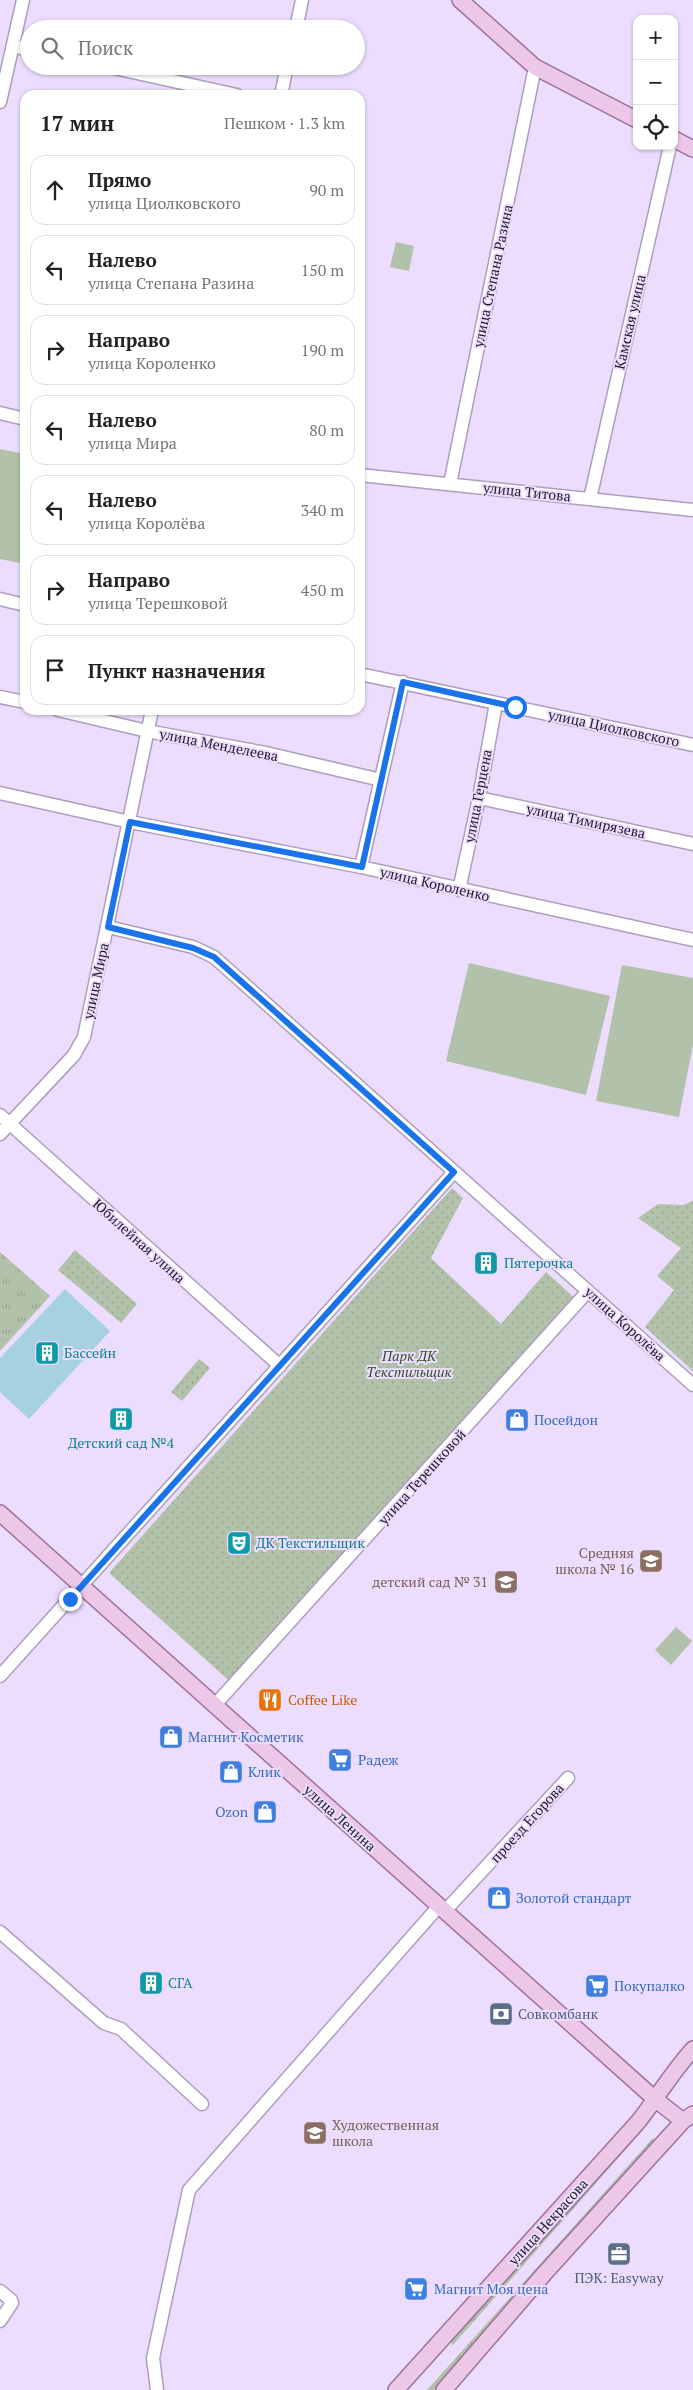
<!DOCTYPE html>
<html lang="ru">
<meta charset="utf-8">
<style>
:root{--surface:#fff;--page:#f2f2f2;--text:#222;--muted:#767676;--line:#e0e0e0}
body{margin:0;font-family:"PT Serif",serif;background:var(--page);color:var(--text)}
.controls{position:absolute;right:15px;top:15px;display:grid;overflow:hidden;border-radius:10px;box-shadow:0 1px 4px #0004}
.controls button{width:45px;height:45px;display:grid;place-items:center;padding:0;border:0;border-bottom:1px solid var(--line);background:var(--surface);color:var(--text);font:25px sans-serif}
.stop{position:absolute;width:15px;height:15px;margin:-11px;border:4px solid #1a73e8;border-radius:50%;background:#fff}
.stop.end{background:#1a73e8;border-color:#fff;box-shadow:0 1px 5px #0008}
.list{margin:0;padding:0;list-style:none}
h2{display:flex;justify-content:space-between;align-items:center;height:65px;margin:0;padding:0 20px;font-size:21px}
h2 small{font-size:16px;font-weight:400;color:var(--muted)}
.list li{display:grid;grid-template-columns:32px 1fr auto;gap:15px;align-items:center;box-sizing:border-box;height:70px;margin:0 10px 10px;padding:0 10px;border:1px solid var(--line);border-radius:15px}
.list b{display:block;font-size:19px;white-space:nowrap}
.list p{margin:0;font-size:16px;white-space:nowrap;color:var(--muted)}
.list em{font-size:16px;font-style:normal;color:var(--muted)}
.icon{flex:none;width:28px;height:28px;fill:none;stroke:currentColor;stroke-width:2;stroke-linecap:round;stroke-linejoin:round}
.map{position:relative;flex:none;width:693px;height:2390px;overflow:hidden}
.search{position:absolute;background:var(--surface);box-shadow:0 1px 4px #0004;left:20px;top:20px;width:345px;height:55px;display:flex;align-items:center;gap:12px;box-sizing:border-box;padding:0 18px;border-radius:28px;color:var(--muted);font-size:19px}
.panel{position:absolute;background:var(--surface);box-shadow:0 1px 4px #0004;left:20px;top:90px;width:345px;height:625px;border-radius:15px}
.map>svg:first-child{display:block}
.grass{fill:url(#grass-tufts)}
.park{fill:url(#park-dots)}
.pitch{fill:#b2c2aa}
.water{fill:#a6d1e0}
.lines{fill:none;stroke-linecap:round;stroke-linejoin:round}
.minor-casing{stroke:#ac9ebd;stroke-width:15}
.major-casing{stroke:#9c729a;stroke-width:18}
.minor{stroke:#fff;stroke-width:12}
.major{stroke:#ecc7e8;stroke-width:15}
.route{stroke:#1a73e8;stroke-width:6}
.labels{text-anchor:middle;stroke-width:4;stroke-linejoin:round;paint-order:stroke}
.street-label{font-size:14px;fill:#1f1a26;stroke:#ecddff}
.culture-label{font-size:14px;fill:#0d838f;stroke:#ecddff;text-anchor:start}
.park-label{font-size:14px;font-style:italic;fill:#344f21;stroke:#ecddff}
.shop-label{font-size:14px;fill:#366cbe;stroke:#ecddff;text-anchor:start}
.education-label{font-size:14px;fill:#785e54;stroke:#ecddff;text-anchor:end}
.food-label{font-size:14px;fill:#c56008;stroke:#ecddff;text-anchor:start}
.service-label{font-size:14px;fill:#4e5e75;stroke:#ecddff;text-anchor:start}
</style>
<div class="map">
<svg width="693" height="2390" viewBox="0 0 693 2390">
<defs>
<pattern id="grass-tufts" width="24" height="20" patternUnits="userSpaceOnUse" patternTransform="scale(1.25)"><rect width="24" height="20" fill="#b2c2aa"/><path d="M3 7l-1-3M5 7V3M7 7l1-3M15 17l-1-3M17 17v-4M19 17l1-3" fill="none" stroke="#99a692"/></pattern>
<pattern id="park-dots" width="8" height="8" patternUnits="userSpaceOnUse" patternTransform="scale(1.25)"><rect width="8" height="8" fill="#b2c2aa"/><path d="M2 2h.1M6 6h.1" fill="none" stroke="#99a692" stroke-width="1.8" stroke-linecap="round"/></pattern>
</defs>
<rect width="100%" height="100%" fill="#ecddff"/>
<path class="grass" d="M 0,1252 L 50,1296 L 0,1351 Z
M 639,2127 L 643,2130 L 453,2345 L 449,2341 Z
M 653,2138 L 657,2141 L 434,2390 L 427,2390 Z"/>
<path class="park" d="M 452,1188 L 463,1198 L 431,1258 L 501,1324 L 546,1272 L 578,1301 L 234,1685 L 109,1573 Z
M 693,1201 L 693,1371 L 645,1327 L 674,1290 L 657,1276 L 681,1248 L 638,1218 L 658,1204 L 683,1205 Z
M 75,1250 L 137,1304 L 121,1323 L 58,1270 Z
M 199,1359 L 210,1368 L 182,1401 L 171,1392 Z"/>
<path class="pitch" d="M 396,242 L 414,246 L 409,271 L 390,267 Z
M 0,449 L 25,454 L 25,564 L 0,559 Z
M 469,963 L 610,996 L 586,1095 L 446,1061 Z
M 622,965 L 693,978 L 693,1045 L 679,1117 L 596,1101 Z
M 676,1627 L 692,1641 L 671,1665 L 655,1650 Z"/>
<path class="water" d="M 65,1289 L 110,1331 L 29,1419 L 0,1392 L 0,1358 Z"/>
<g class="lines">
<defs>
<path id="minor" d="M 296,29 L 302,0
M 13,46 L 29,50
M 105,66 L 237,95
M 281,95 L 287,66
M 0,102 L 23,0
M 0,413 L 25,419
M 360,475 L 693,510
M 450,484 L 535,67
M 590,499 L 670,146
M 0,599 L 25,605
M 360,674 L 693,745
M 0,697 L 25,702
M 58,710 L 147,731 L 266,753 L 381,780
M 0,793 L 130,822 L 361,867 L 693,940
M 479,798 L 693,844
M 361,867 L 403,682
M 459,890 L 479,798 L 496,703
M 108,927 L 193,947 L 214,957 L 693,1385
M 0,1115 L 280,1366
M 0,1134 L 74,1055 L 84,1037 L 152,710
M 0,1676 L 454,1172
M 214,1706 L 588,1291
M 445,1911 L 568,1778
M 0,1932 L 104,2023 L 121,2029 L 202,2104
M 0,2291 L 11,2300 L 12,2303 L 0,2321
M 157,2390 L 153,2358 L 189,2190 L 439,1906"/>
<path id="major" d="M 460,0 L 535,67 L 637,120
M 674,139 L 693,149
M 0,1513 L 656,2100 L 683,2121
M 396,2390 L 638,2122 C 657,2098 672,2072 693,2049
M 444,2390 L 544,2274 L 683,2121 L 693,2114"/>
</defs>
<use href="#minor" class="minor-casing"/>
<use href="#major" class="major-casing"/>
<use href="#minor" class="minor"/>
<use href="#major" class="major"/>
</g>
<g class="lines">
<path class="route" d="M 70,1599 L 454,1172 L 214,957 L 193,948 L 108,927 L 130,822 L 362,867 L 403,682 L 515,707"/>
</g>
<defs>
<symbol id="building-square" viewBox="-11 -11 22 22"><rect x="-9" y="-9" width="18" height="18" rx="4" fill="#0f9aa8" stroke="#ecddff"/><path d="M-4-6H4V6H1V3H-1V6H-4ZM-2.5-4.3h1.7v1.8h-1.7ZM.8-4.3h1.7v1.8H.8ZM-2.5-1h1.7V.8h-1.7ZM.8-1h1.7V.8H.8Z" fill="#fff"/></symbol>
<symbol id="shop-square" viewBox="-11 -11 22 22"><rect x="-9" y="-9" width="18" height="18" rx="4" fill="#3f7fe0" stroke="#ecddff"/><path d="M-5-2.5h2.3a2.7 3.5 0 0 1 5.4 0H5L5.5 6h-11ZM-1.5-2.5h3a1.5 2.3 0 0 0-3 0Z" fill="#fff"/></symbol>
<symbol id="theatre-square" viewBox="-11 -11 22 22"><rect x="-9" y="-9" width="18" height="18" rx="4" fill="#0f9aa8" stroke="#ecddff"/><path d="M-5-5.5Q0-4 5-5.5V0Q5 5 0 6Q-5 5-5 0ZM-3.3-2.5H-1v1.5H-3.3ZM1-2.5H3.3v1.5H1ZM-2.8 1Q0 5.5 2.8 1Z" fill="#fff"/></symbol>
<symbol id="school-square" viewBox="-11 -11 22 22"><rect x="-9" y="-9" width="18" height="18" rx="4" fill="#8d6e63" stroke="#ecddff"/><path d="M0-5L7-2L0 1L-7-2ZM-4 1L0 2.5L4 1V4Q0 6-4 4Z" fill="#fff"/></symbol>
<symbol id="restaurant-square" viewBox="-11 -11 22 22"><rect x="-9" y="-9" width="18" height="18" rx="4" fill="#e8710a" stroke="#ecddff"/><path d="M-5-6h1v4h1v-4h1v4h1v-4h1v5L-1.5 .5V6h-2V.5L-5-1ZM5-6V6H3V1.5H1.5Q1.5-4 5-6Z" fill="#fff"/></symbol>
<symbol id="supermarket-square" viewBox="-11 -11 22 22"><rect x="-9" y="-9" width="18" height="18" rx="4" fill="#3f7fe0" stroke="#ecddff"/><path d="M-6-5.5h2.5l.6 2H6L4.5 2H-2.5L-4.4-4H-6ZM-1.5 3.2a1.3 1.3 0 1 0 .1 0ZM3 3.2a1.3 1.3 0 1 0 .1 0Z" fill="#fff"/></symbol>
<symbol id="bank-square" viewBox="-11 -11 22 22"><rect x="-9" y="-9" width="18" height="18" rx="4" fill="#5c6f8a" stroke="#ecddff"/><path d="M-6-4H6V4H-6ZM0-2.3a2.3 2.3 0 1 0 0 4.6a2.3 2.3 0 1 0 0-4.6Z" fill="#fff"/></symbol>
<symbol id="university-square" viewBox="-11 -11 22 22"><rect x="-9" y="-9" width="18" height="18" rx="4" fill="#8d6e63" stroke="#ecddff"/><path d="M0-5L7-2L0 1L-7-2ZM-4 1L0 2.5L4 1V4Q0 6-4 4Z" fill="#fff"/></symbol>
<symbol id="office-square" viewBox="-11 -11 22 22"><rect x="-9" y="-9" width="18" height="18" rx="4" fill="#5c6f8a" stroke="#ecddff"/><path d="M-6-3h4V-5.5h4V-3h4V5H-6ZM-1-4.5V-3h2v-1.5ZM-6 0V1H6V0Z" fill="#fff"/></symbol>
</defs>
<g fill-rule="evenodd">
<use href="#building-square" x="472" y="1249" width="28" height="28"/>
<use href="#building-square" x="33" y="1339" width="28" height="28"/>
<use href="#building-square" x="107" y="1405" width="28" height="28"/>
<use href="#shop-square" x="503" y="1406" width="28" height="28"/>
<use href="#theatre-square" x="225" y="1529" width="28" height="28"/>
<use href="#school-square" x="637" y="1547" width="28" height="28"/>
<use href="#school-square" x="492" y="1568" width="28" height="28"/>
<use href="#restaurant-square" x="256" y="1686" width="28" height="28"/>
<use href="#shop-square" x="157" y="1723" width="28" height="28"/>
<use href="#supermarket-square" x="326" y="1746" width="28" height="28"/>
<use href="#shop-square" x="217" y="1758" width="28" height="28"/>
<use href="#shop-square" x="251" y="1798" width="28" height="28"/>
<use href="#shop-square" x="485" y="1884" width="28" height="28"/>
<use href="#building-square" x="137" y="1969" width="28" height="28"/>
<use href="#supermarket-square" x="583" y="1972" width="28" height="28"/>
<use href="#bank-square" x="487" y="2000" width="28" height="28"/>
<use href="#university-square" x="301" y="2119" width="28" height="28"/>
<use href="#office-square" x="605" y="2240" width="28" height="28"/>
<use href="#supermarket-square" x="402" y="2275" width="28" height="28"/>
</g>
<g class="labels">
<g class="street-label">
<text transform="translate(493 276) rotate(-78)" y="5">улица Степана Разина</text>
<text transform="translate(630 322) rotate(-77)" y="5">Камская улица</text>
<text transform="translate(527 492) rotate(6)" y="5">улица Титова</text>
<text transform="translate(614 728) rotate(12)" y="5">улица Циолковского</text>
<text transform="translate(219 745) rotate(11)" y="5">улица Менделеева</text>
<text transform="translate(478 796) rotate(-79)" y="5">улица Герцена</text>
<text transform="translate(586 821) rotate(12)" y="5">улица Тимирязева</text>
<text transform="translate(435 884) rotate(13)" y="5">улица Короленко</text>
<text transform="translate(96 981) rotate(-78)" y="5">улица Мира</text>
<text transform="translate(139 1241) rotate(42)" y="5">Юбилейная улица</text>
<text transform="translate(625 1324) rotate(42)" y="5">улица Королёва</text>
<text transform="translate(422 1477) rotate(-48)" y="5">улица Терешковой</text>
<text transform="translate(340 1818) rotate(42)" y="5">улица Ленина</text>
<text transform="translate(527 1823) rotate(-48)" y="5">проезд Егорова</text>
<text transform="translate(548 2222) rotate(-48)" y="5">улица Некрасова</text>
</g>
<g class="culture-label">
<text x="504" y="1268">Пятерочка</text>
<text x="64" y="1358">Бассейн</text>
<text x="121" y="1448" text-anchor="middle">Детский сад №4</text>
<text x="256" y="1548">ДК Текстильщик</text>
<text x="168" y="1988">СГА</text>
</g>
<g class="park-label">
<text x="409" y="1361">Парк ДК<tspan x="409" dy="16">Текстильщик</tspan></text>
</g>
<g class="shop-label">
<text x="534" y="1425">Посейдон</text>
<text x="188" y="1742">Магнит Косметик</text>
<text x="358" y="1765">Радеж</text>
<text x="248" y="1777">Клик</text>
<text x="248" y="1817" text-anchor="end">Ozon</text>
<text x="516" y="1903">Золотой стандарт</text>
<text x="614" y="1991">Покупалко</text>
<text x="434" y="2294">Магнит Моя цена</text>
</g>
<g class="education-label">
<text x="634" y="1558">Средняя<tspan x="634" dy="16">школа № 16</tspan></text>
<text x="488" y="1587">детский сад № 31</text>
<text x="332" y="2130" text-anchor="start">Художественная<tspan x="332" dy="16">школа</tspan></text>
</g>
<g class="food-label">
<text x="288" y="1705">Coffee Like</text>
</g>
<g class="service-label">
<text x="518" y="2019">Совкомбанк</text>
<text x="619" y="2283" text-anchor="middle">ПЭК: Easyway</text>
</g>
</g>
</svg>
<div class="controls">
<button>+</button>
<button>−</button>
<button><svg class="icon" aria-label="locate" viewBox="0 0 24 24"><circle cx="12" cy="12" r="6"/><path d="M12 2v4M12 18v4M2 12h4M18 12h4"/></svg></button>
</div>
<div class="stop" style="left:515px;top:707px"></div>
<div class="stop end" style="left:70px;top:1599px"></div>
<div class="search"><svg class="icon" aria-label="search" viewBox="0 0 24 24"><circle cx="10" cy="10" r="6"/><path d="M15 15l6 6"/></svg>Поиск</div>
<section class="panel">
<h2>17 мин<small>Пешком · 1.3 km</small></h2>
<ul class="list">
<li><svg class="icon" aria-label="ahead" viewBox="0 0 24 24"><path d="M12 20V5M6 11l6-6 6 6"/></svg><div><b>Прямо</b><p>улица Циолковского</p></div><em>90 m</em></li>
<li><svg class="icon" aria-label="left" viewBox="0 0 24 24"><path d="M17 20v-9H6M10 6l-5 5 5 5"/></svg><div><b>Налево</b><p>улица Степана Разина</p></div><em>150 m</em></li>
<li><svg class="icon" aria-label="right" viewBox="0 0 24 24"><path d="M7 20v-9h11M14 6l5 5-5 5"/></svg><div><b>Направо</b><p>улица Короленко</p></div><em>190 m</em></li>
<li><svg class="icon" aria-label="left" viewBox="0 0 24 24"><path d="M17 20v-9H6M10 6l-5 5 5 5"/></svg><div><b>Налево</b><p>улица Мира</p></div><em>80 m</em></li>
<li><svg class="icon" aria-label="left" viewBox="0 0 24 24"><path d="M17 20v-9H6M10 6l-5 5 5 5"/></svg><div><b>Налево</b><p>улица Королёва</p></div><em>340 m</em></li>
<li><svg class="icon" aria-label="right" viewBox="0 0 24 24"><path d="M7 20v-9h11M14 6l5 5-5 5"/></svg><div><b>Направо</b><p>улица Терешковой</p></div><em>450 m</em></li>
<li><svg class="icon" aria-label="arrive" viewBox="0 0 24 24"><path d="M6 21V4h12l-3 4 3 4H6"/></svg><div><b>Пункт назначения</b></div></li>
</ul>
</section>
</div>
